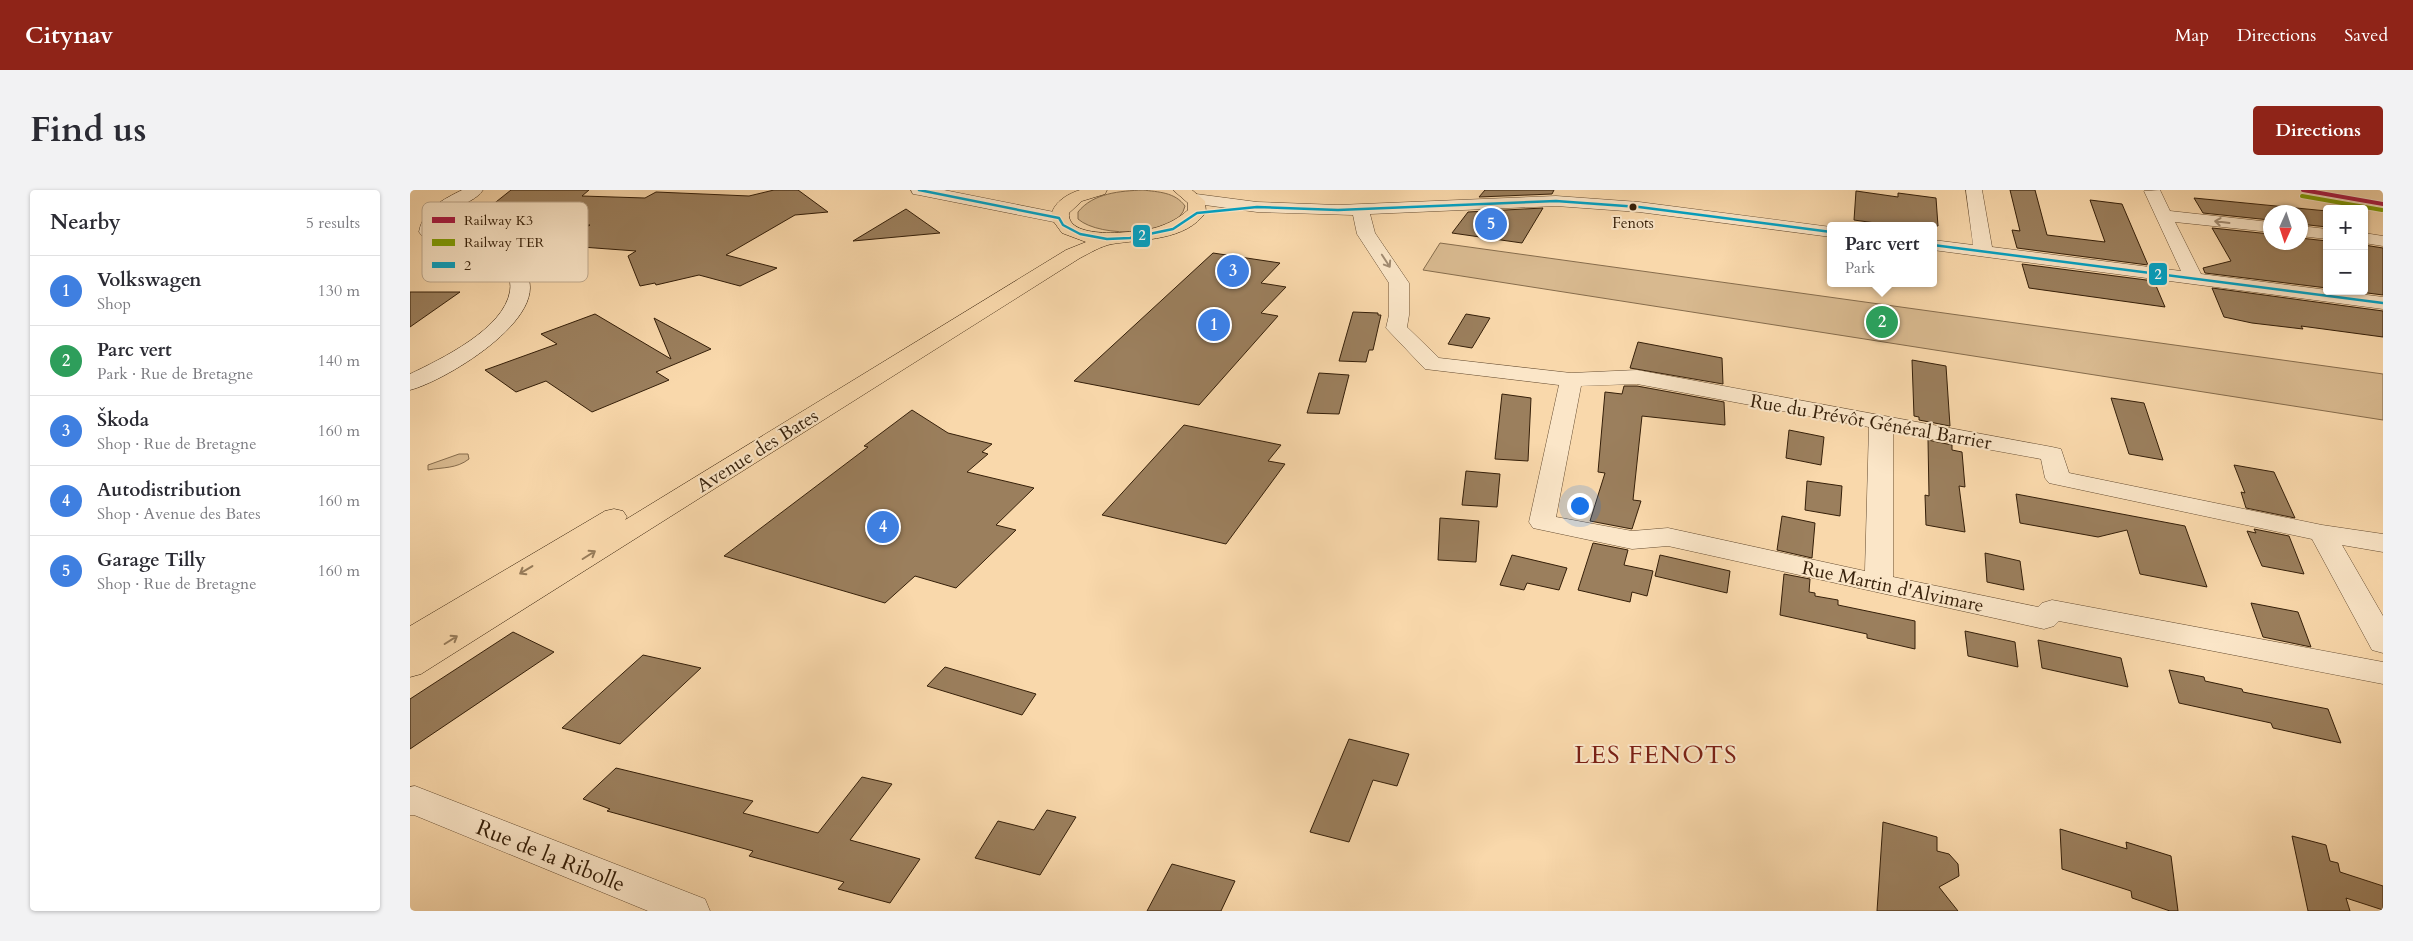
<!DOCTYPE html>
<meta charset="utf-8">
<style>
:root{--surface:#fff;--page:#f2f2f3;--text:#2b2b33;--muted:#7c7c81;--line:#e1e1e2;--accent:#8f2418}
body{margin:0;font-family:Cardo,serif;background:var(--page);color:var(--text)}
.controls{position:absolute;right:15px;top:15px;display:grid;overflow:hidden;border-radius:5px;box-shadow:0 1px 4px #0004}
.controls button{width:45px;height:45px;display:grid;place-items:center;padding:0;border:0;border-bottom:1px solid var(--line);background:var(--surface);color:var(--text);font:25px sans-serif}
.compass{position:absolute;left:1853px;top:15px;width:45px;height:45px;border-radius:50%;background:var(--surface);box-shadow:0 1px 4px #0004;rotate:183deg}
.you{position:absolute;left:1169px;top:315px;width:18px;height:18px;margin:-12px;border:4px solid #fff;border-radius:50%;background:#1a73e8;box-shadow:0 0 0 8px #1a73e833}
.badge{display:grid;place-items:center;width:32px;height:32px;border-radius:50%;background:var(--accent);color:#fff;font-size:16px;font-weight:700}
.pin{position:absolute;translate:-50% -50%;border:2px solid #fff;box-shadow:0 1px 5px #0006}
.popup{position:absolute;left:1417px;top:32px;width:110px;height:65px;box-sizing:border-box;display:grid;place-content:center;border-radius:5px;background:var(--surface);filter:drop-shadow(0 1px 4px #0005);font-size:16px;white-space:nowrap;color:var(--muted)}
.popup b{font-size:19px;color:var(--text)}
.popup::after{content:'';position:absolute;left:50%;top:100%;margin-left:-10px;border:10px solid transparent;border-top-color:var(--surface)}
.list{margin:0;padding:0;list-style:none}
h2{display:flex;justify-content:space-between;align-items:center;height:65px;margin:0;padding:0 20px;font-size:21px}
h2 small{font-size:16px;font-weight:400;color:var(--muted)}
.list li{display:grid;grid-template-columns:32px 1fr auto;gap:15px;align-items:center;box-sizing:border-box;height:70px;padding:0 20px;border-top:1px solid var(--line)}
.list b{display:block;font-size:19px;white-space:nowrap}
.list p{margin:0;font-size:16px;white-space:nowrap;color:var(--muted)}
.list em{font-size:16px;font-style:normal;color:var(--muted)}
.map{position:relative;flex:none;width:1973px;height:721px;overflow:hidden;border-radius:5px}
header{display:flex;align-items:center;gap:30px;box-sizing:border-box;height:70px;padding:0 25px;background:var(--accent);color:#fff}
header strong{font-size:24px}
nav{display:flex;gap:28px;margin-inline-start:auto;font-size:18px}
.intro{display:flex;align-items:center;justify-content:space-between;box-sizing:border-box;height:120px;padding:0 30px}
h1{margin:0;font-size:35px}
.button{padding:12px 22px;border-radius:5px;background:var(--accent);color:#fff;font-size:18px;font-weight:700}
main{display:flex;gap:30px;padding:0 30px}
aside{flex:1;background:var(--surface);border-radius:5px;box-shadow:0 1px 4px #0004}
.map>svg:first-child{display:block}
.green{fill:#d8b98f;stroke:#866c4c}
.building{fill:#9b7f5d;stroke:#351f09}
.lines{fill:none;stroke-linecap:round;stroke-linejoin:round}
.street-casing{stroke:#664d32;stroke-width:1}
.secondary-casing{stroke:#351f09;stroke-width:1}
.primary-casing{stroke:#351f09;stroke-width:1}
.street{fill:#fbe6c8;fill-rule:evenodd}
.secondary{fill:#fbe6c8;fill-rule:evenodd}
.primary{fill:#f9d8ab;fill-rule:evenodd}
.bus-1-casing{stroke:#fbe6c8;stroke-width:5}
.bus-1{stroke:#03a2c4;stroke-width:2.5}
.rail-1-casing{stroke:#fbe6c8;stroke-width:6}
.rail-2-casing{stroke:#fbe6c8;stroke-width:6}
.rail-1{stroke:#aa1743;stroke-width:4}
.rail-2{stroke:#80a102;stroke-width:4}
.oneway{stroke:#a28c72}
.oneway2{stroke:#977c5a}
.bus-dot{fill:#351f09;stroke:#fbe6c8;stroke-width:2}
.labels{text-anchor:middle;stroke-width:4;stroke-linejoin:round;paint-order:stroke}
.far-bus-label{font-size:15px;fill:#351f09;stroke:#fbe6c8}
.street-label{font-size:19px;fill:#351f09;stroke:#fbe6c8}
.near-street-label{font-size:22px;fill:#351f09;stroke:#fbe6c8}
.near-quarter-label{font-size:25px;letter-spacing:1px;fill:#7a1f14;stroke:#fbe6c8}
.key{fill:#fbe6c8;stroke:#c0aa8f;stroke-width:1}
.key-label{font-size:14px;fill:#351f09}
.line-badge{stroke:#fbe6c8;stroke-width:2}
.badge-label{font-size:14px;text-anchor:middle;font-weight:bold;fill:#fff}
</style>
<header>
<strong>Citynav</strong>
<nav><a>Map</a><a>Directions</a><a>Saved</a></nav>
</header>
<div class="intro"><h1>Find us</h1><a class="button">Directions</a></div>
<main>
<aside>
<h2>Nearby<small>5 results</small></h2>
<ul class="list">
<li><span class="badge" style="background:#3f7fe0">1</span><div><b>Volkswagen</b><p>Shop</p></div><em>130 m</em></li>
<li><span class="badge" style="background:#2e9e5b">2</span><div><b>Parc vert</b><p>Park · Rue de Bretagne</p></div><em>140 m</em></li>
<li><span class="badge" style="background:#3f7fe0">3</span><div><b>Škoda</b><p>Shop · Rue de Bretagne</p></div><em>160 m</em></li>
<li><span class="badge" style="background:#3f7fe0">4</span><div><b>Autodistribution</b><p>Shop · Avenue des Bates</p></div><em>160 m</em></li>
<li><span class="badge" style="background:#3f7fe0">5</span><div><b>Garage Tilly</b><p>Shop · Rue de Bretagne</p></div><em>160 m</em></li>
</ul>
</aside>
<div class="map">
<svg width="1973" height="721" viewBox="0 0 1973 721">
<rect width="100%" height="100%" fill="#f9d8ab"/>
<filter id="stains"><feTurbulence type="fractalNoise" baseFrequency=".004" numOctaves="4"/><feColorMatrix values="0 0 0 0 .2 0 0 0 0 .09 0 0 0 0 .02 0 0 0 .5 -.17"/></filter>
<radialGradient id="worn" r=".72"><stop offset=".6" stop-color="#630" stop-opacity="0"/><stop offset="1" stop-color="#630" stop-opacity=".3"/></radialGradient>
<path class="green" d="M 733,0 C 748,2 765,2 775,16 C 769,48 689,48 668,29 L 668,22 C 683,3 710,1 733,0 Z
M 1030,53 L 1973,184 L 1973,230 L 1013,80 Z
M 49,264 L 58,264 L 59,269 C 46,279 33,277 18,280 L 18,275 Z"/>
<path class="building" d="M 101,0 L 179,0 L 172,6 L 235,8 L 246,2 L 339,6 L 364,0 L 388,0 L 418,22 L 385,25 L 316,65 L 367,78 L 330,96 L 289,85 L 246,95 L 245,93 L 230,96 L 218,66 L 226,61 L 158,56 L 168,50 L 155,49 L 180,35 L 72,41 L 76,38 L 61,39 L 67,34 L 57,35 Z
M 1075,0 L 1144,0 L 1142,4 L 1069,7 Z
M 1600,0 L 1625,0 L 1637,45 L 1695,52 L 1680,10 L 1712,14 L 1738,75 L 1607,58 L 1602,40 L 1610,41 Z
M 1446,1 L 1488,7 L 1488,3 L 1526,8 L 1528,36 L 1487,36 L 1444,30 Z
M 1784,8 L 1917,21 L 1917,37 L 1890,34 L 1890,22 L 1860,22 L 1860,30 L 1793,23 Z
M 1133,18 L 1112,53 L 1042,43 L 1058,22 Z
M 496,19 L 530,43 L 443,51 Z
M 1802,38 L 1860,44 L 1860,52 L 1890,52 L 1890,48 L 1917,51 L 1917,98 L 1795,83 L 1793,78 L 1821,71 Z
M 1954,55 L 1973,58 L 1973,105 L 1942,101 L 1954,101 Z
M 803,63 L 870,73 L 851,93 L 876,97 L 851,123 L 868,126 L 789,215 L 664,191 Z
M 1612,74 L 1744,91 L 1755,117 L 1619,98 Z
M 1802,98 L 1973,121 L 1973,147 L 1891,136 L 1893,139 L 1842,133 L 1814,127 Z
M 0,102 L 50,102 L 0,137 Z
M 943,122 L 968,123 L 968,125 L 971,125 L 963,160 L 959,160 L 956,172 L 929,171 Z
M 185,124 L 261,169 L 244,128 L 301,159 L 246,182 L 259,190 L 182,222 L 136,191 L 106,202 L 75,180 L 147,154 L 131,144 Z
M 1056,124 L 1080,128 L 1062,158 L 1038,154 Z
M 1228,152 L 1312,168 L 1313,194 L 1220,178 Z
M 1502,170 L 1536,176 L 1540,236 L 1509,230 L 1509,227 L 1504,226 Z
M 909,183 L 939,185 L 929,224 L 897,223 Z
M 1214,196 L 1227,196 L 1314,212 L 1315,235 L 1232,226 L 1223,310 L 1231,311 L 1222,339 L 1180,331 L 1195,283 L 1188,282 L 1195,202 L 1212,204 Z
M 1092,204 L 1121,208 L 1118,271 L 1085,269 Z
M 1701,208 L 1734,213 L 1753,270 L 1719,264 Z
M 502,220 L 538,243 L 582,254 L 572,262 L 578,264 L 557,282 L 624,298 L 586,335 L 606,340 L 546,398 L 505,386 L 475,413 L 314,366 L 458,257 L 454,256 Z
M 774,235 L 871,255 L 858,271 L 875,274 L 816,354 L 692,325 Z
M 1379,240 L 1414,247 L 1411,275 L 1376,268 Z
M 1518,250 L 1542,255 L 1542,260 L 1552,262 L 1555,297 L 1549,296 L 1555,342 L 1516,335 L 1515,305 L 1519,306 Z
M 1824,275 L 1864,282 L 1885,328 L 1836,318 L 1831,302 L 1835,303 Z
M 1056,281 L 1090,284 L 1087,317 L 1052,315 Z
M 1397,291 L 1432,296 L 1430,326 L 1395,320 Z
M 1606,304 L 1775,336 L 1797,397 L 1730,384 L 1717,340 L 1688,347 L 1610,333 Z
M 1372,326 L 1405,333 L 1402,368 L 1367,360 Z
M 1030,328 L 1069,331 L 1066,372 L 1028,370 Z
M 1844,339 L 1879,346 L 1894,384 L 1852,376 L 1837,341 L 1846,343 Z
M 1183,353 L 1218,360 L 1214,375 L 1243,381 L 1237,406 L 1222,402 L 1220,412 L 1168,400 Z
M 1575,363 L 1610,371 L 1614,400 L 1577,392 Z
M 1102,365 L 1157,378 L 1149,400 L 1117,393 L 1114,400 L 1090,395 Z
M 1250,365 L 1320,381 L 1317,403 L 1245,386 Z
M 1374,384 L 1400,389 L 1399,402 L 1405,403 L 1405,406 L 1428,410 L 1428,415 L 1505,431 L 1505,459 L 1457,448 L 1457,444 L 1370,425 Z
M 1841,413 L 1888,422 L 1901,457 L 1853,447 Z
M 1555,441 L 1605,452 L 1608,477 L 1558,466 Z
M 103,442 L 144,462 L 0,559 L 0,509 Z
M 1628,450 L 1711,468 L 1718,497 L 1632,478 Z
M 233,465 L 291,478 L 210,554 L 152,538 Z
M 535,477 L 626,504 L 612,525 L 517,496 Z
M 1759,480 L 1794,487 L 1795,491 L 1832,499 L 1833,502 L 1918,519 L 1931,553 L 1863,538 L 1861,533 L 1769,513 Z
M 939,549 L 999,564 L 987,596 L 963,590 L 939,652 L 900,642 Z
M 206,578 L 343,611 L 333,623 L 408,643 L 452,587 L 482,594 L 440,650 L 510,669 L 480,713 L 428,699 L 434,692 L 339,666 L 343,661 L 197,621 L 200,619 L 173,609 Z
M 637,620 L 666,627 L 630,685 L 565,668 L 588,631 L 624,640 Z
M 1473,632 L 1527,647 L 1527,661 L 1539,664 L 1548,674 L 1549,686 L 1529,697 L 1548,721 L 1467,721 Z
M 1650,639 L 1717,659 L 1716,652 L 1761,666 L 1768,721 L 1760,721 L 1722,708 L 1721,701 L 1652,679 Z
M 1882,646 L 1916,655 L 1920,671 L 1928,673 L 1930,682 L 1973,696 L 1973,720 L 1936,708 L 1940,721 L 1898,721 Z
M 762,674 L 825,691 L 811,721 L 737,721 Z"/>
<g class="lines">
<defs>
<path id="street" d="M 501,0 L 534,0 L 649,23 L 655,24 L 658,28 L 655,32 L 649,33 L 509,5 L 503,4 Z
M 1556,0 L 1572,0 L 1582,57 L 1771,81 L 1734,1 L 1750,0 L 1760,21 L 1860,32 L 1860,42 L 1765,32 L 1791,84 L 1973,107 L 1973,119 L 1523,60 L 1523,50 L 1563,55 Z
M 786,4 L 847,12 L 928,15 L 1146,6 L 1229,12 L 1421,37 L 1421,47 L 1229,22 L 1146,16 L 960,24 L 965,43 L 999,93 L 999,125 L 997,137 L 1029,168 L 1161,183 L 1227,180 L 1642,257 L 1651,259 L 1659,283 L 1912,335 L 1973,344 L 1973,362 L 1932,355 L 1973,426 L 1973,463 L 1962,460 L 1902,349 L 1639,293 L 1635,288 L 1631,269 L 1483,242 L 1483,387 L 1628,417 L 1632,413 L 1642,410 L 1973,472 L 1973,494 L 1649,431 L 1644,436 L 1634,439 L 1258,356 L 1222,359 L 1123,338 L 1119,332 L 1149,195 L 1015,179 L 976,138 L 979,125 L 979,93 L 947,44 L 943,25 L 847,22 L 780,13 L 778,9 L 780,5 ZM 1227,194 L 1459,237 L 1455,381 L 1258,338 L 1222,341 L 1146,327 L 1171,196 Z
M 1890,36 L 1917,39 L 1917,49 L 1890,46 Z
M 1954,43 L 1973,46 L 1973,56 L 1954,53 Z
M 5,596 L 295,709 L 300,721 L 238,721 L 4,625 L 0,625 L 0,597 Z"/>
<path id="secondary" d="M 52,0 L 73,0 C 61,18 30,15 27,41 C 47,64 88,53 110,75 C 155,120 36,191 0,200 L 0,184 C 31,169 94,139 100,101 C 102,88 96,80 84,74 C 59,62 27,67 9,42 C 13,19 34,9 52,0 Z"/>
<path id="primary" d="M 670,0 L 697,0 L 695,4 L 672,11 L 659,23 C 656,52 732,42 748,37 C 760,33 769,28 778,20 L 778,13 L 763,0 L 782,0 L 795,11 L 796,22 C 776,51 733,49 702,54 C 691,56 680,63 670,68 L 11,484 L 0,487 L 0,461 L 2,460 L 0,461 L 0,436 L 195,321 L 204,319 L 213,321 L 217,327 L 215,330 L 656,60 L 676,52 L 652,43 L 641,28 C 642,13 657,4 670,0 Z"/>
</defs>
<use href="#street" class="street-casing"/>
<use href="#secondary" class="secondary-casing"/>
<use href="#primary" class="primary-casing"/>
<use href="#street" class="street"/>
<use href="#secondary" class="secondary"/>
<use href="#primary" class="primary"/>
<defs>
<path id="bus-1" d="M 509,0 L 649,28 L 653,35 L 670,44 L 697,49 L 720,48 L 763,39 L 787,23 L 847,17 L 928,20 L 1146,11 L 1229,17 L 1421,42
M 1523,55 L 1973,113"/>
</defs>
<use href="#bus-1" class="bus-1-casing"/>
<use href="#bus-1" class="bus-1"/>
<defs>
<path id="rail-1" d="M 1893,0 L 1973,14"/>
<path id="rail-2" d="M 1892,6 L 1972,20"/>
</defs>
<use href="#rail-1" class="rail-1-casing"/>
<use href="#rail-2" class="rail-2-casing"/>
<use href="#rail-1" class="rail-1"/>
<use href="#rail-2" class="rail-2"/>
</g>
<defs><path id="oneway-shaft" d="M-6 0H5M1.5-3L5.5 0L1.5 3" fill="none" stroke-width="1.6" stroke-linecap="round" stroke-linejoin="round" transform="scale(1.25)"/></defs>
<g class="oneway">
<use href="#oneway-shaft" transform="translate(1812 32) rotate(-173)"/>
<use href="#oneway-shaft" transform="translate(976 71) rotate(57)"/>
</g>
<g class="oneway2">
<use href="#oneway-shaft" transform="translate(179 365) rotate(-32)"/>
<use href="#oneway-shaft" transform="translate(116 380) rotate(149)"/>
<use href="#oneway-shaft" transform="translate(41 450) rotate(-32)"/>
</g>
<circle class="bus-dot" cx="1223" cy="17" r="4.5"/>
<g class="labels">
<g class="far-bus-label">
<text x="1223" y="38">Fenots</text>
</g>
<g class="street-label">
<text transform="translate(1461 231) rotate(10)" y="7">Rue du Prévôt Général Barrier</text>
<text transform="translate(347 260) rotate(-32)" y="7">Avenue des Bates</text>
<text transform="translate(1483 396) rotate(12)" y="7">Rue Martin d'Alvimare</text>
</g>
<g class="near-street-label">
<text transform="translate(141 665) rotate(22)" y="8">Rue de la Ribolle</text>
</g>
<g class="near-quarter-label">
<text x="1246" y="573">LES FENOTS</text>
</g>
</g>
<rect x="12" y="12" width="166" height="80" rx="8" class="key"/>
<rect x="22" y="27" width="23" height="6" fill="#aa1743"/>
<rect x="22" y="49" width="23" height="7" fill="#80a102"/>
<rect x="22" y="72" width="23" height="6" fill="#03a2c4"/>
<g class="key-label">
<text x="54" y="35">Railway K3</text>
<text x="54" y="57">Railway TER</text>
<text x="54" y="80">2</text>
</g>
<g class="line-badge">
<rect x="722" y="34" width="19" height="24" rx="5" fill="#03a2c4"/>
<rect x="1738" y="72" width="20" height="24" rx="5" fill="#03a2c4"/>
</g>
<g class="badge-label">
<text x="732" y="50">2</text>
<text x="1748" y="89">2</text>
</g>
<rect width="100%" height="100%" filter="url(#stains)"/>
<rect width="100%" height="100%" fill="url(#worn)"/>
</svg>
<div class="controls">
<button>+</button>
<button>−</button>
</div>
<svg class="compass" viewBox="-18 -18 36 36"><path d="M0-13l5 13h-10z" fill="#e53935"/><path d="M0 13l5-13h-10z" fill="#7c7c81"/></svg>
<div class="you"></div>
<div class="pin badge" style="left:804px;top:135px;background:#3f7fe0">1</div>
<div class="pin badge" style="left:1472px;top:132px;background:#2e9e5b">2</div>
<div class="popup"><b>Parc vert</b>Park</div>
<div class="pin badge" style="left:823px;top:81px;background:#3f7fe0">3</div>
<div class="pin badge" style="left:473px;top:337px;background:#3f7fe0">4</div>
<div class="pin badge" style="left:1081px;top:34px;background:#3f7fe0">5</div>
</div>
</main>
